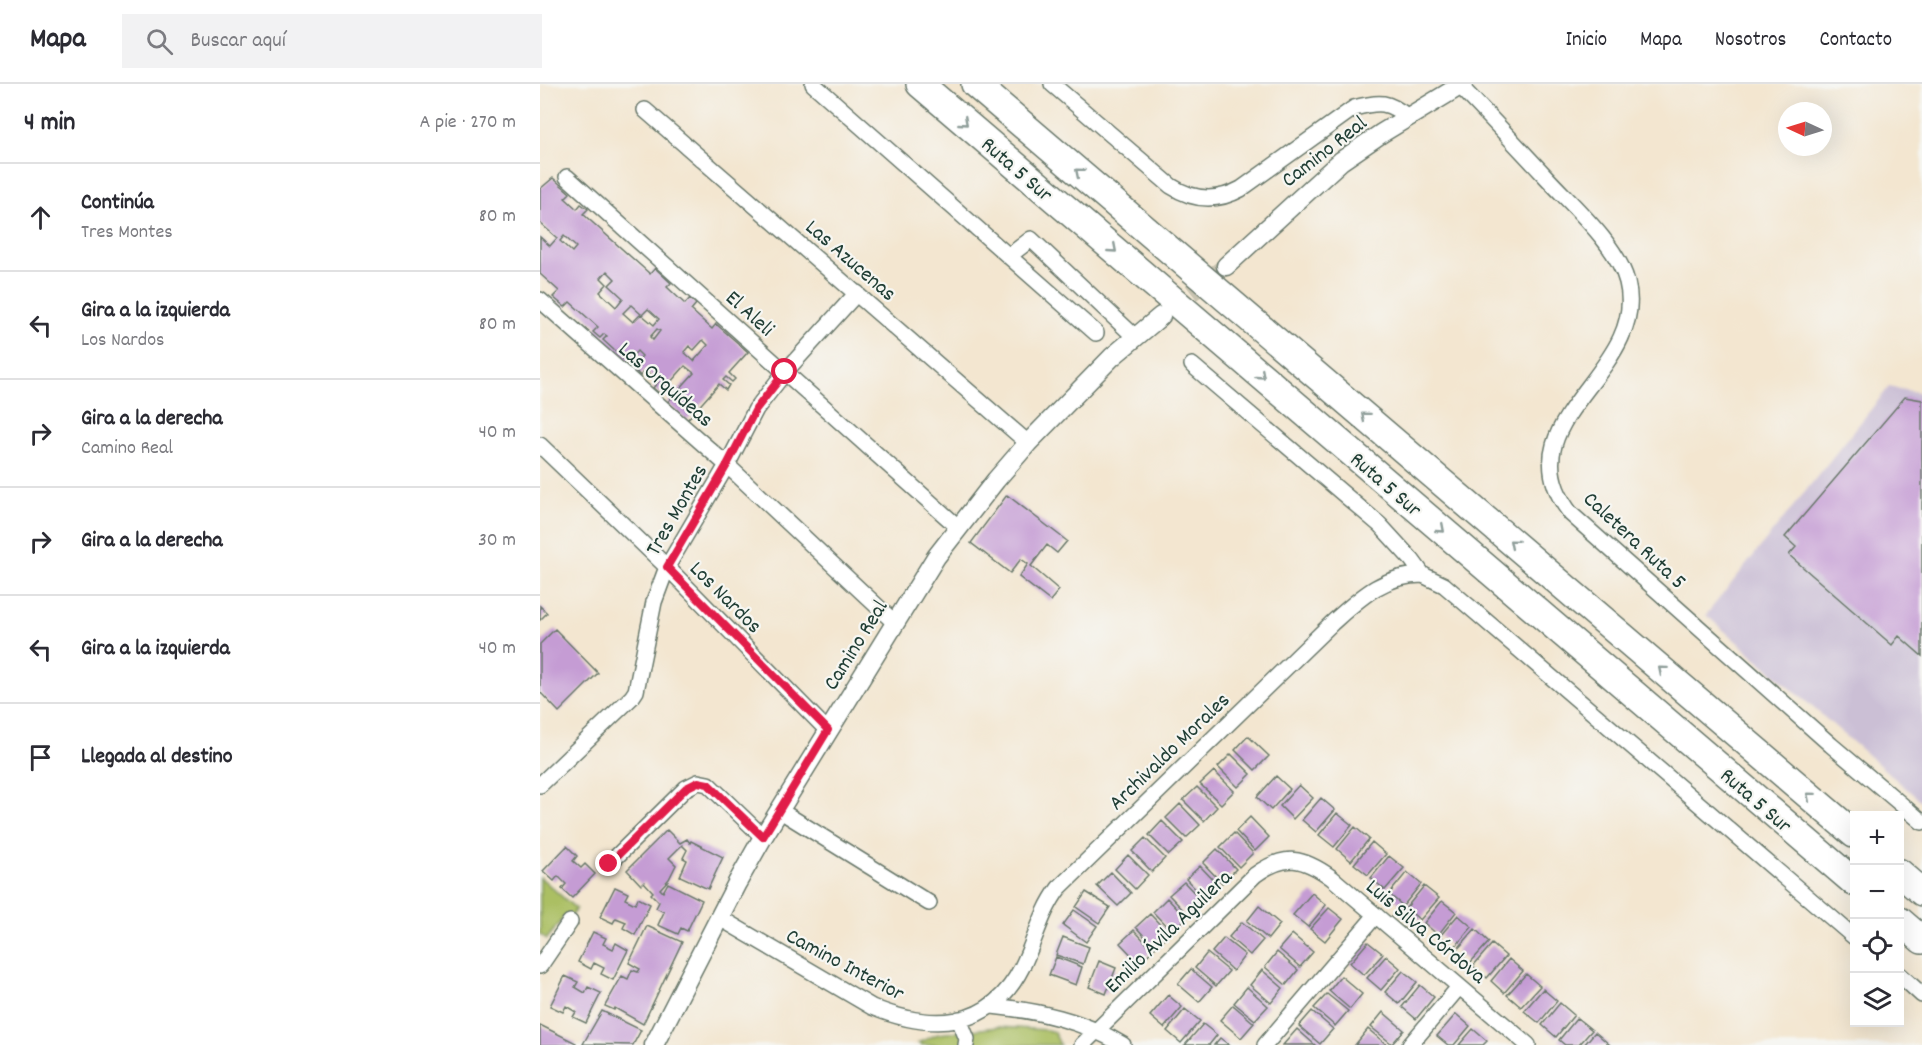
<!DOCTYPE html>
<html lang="es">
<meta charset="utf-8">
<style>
:root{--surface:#fff;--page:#f2f2f3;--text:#2b2b33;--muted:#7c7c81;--line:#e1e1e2}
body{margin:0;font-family:Dekko,sans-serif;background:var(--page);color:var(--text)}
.controls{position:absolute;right:18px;bottom:18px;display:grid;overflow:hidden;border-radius:0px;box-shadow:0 6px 24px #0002}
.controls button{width:54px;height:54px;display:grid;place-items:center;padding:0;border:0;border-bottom:2px solid var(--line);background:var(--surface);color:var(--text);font:30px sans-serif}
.compass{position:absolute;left:1238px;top:18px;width:54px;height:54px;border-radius:50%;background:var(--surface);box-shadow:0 6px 24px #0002;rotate:274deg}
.stop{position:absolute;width:18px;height:18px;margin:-14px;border:4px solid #e11d48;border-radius:50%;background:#fff}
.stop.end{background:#e11d48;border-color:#fff;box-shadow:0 2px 6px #0008}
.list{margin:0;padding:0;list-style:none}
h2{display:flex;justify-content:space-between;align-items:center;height:78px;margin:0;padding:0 24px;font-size:26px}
h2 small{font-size:20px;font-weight:400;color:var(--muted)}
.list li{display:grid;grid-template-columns:39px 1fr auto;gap:18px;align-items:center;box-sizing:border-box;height:108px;padding:0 24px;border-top:2px solid var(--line)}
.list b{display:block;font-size:22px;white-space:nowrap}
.list p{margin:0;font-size:20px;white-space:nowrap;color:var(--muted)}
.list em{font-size:20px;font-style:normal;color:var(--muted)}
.icon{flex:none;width:33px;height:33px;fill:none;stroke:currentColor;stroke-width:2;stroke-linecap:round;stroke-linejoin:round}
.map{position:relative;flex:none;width:1382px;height:961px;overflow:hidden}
header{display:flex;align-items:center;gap:36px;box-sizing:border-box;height:84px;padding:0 30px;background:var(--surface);border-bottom:2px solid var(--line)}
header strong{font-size:28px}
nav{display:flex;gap:33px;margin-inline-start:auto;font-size:21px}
.search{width:420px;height:54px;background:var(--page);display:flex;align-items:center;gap:15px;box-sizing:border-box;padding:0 21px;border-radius:0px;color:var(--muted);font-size:22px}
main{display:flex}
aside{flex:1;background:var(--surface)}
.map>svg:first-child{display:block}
.industrial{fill:#cbbfd5}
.green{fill:#abbf63;stroke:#657e4c;stroke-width:1.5}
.building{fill:#c59cd4;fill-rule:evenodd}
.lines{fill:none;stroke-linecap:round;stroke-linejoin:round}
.tertiary-tunnel{stroke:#c9c4b1;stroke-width:18;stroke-dasharray:18 9;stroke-linecap:butt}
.minor-casing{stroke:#69786b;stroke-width:18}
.tertiary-casing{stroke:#69786b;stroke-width:21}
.motorway-casing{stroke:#69786b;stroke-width:30}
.minor{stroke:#fff;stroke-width:15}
.tertiary{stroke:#fff;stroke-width:18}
.motorway{stroke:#fff;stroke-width:27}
.oneway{stroke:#8f9e9a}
.route{stroke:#e11d48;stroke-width:8}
.labels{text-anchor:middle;stroke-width:4.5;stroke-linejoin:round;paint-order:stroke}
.street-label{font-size:22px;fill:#1f3d34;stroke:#f6f6f2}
</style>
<header>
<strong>Mapa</strong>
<div class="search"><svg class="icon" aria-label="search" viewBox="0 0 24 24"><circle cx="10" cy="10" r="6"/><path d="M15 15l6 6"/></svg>Buscar aquí</div>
<nav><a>Inicio</a><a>Mapa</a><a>Nosotros</a><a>Contacto</a></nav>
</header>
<main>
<aside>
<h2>4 min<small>A pie · 270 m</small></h2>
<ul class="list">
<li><svg class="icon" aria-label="ahead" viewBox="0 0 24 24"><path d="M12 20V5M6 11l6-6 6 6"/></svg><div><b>Continúa</b><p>Tres Montes</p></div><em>80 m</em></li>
<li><svg class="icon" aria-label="left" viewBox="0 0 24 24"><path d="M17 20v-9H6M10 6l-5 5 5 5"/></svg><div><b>Gira a la izquierda</b><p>Los Nardos</p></div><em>80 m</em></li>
<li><svg class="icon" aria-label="right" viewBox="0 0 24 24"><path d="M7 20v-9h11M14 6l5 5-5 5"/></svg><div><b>Gira a la derecha</b><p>Camino Real</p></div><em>40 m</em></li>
<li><svg class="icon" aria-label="right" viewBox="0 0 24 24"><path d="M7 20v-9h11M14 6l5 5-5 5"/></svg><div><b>Gira a la derecha</b></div><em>30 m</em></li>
<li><svg class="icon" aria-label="left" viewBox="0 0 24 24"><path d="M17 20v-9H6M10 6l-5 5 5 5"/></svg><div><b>Gira a la izquierda</b></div><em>40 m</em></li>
<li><svg class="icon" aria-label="arrive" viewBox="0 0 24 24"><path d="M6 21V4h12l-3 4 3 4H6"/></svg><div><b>Llegada al destino</b></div></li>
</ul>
</aside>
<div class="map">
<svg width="1382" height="961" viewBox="0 0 1382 961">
<rect width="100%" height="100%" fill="#f6f6f2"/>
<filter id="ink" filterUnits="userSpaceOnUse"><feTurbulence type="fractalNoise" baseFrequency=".0167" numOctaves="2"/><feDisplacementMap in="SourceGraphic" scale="12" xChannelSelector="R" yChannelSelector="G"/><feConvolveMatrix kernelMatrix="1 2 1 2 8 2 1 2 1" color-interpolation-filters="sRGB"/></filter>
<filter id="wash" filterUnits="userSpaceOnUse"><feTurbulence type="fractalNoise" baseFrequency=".008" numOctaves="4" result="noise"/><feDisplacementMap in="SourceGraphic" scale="24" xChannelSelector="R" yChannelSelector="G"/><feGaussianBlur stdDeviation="1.35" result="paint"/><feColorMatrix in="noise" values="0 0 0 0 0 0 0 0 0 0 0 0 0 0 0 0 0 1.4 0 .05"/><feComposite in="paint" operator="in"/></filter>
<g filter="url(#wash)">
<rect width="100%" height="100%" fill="#f3e6d0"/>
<path class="industrial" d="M 1349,303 L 1382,309 L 1382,718 L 1166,531 Z"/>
<path class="green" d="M 0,793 L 36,825 L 29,836 L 24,833 L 7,855 L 0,850 Z
M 458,943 L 507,946 L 514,948 L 520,961 L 381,961 L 378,959 L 398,950 Z"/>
<g id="blocks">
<path class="building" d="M 13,94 L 30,109 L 25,114 L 37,125 L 41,120 L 48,125 L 43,130 L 110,190 L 115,184 L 131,199 L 127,203 L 145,220 L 150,214 L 156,220 L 151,226 L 172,245 L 176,240 L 208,268 L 189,289 L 195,295 L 192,298 L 186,293 L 183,296 L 189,301 L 186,306 L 179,300 L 147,336 L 127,319 L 154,289 L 145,282 L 120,310 L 113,304 L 118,298 L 105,286 L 100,292 L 96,287 L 100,282 L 96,279 L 102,272 L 97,267 L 87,278 L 63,256 L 67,252 L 64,250 L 60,254 L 53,248 L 58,243 L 30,218 L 25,223 L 13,213 L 19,207 L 0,190 L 0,153 L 10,162 L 17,154 L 0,139 L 0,105 ZM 24,152 L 36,163 L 32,168 L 20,157 ZM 67,187 L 75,195 L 69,201 L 83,214 L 76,223 L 60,208 L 67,200 L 61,194 ZM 91,221 L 102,231 L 108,225 L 119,235 L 114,241 L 101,230 L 93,238 L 83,229 ZM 117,245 L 120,247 L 113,256 L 110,253 ZM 163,256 L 168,261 L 154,277 L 144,268 L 149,262 L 154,266 Z
M 1365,313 L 1382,316 L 1382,572 L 1359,552 L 1352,561 L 1249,471 L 1256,463 L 1245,453 Z
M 467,411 L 527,457 L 517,469 L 507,461 L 491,482 L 519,506 L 510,517 L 479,493 L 488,480 L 481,475 L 470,489 L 431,459 Z
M 0,522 L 7,529 L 0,536 Z
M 15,545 L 58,589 L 19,628 L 0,608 L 0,560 Z
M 708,652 L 729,672 L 715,686 L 695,666 Z
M 691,670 L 711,690 L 698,703 L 678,683 Z
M 674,687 L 694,707 L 681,720 L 660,700 Z
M 736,692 L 750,705 L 731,726 L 717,713 Z
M 759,701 L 773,714 L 753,735 L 740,722 Z
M 657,703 L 677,723 L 664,737 L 643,716 Z
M 781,714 L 795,726 L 776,748 L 762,736 Z
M 640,720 L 660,741 L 646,754 L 626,734 Z
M 797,729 L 812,741 L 794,763 L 779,751 Z
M 710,733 L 729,753 L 715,767 L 696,747 Z
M 622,737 L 643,758 L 629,771 L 609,751 Z
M 815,743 L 829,755 L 811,777 L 797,765 Z
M 127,746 L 140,759 L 147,755 L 150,759 L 151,757 L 183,773 L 168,805 L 140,792 L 147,776 L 143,774 L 147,766 L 142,761 L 129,774 L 136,781 L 129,795 L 120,805 L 123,808 L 128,799 L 162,816 L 147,847 L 141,844 L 138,850 L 118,841 L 124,828 L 116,824 L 119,818 L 111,810 L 113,808 L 104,798 L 101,801 L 87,786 Z
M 694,749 L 713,769 L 699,783 L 680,763 Z
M 605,754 L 625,774 L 612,788 L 592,767 Z
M 832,758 L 846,770 L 828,791 L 814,780 Z
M 27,762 L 37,772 L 33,777 L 41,784 L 45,780 L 55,790 L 32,814 L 22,805 L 26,800 L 18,792 L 14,797 L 3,787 Z
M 677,765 L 696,785 L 682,799 L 663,779 Z
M 588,771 L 608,791 L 595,805 L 575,785 Z
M 849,772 L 864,784 L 845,806 L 831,794 Z
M 660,782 L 679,802 L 665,815 L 646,795 Z
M 571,788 L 591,809 L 578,822 L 557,802 Z
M 867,788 L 881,800 L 863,822 L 849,810 Z
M 644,798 L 663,818 L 648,831 L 629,811 Z
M 884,802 L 899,814 L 880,836 L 866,824 Z
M 75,803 L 88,809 L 85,815 L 95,820 L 98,814 L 110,820 L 95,851 L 83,844 L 86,838 L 76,834 L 73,839 L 60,833 Z
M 546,808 L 570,823 L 559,839 L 536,823 Z
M 772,809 L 786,821 L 768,843 L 753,831 Z
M 627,814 L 646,834 L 632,848 L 613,828 Z
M 902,817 L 916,828 L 898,851 L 884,839 Z
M 719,822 L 740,840 L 728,855 L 707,837 Z
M 789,824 L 803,835 L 785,857 L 770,845 Z
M 534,826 L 557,842 L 546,858 L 523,841 Z
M 610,830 L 629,850 L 615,864 L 596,843 Z
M 918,831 L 932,843 L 914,864 L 900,852 Z
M 702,838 L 723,856 L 710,871 L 689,853 Z
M 107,842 L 142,858 L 103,940 L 75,924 L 74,926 L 65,922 L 82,892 L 88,895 L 92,886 L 98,888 L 100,885 L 89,879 Z
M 935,845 L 949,858 L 930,879 L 916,867 Z
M 594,846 L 613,866 L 599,879 L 580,859 Z
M 53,848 L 66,854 L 63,860 L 73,865 L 76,859 L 88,866 L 73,896 L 61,890 L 64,884 L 54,879 L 51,885 L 38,878 Z
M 752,850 L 773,868 L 760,883 L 739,865 Z
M 523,853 L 549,863 L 543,880 L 516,871 Z
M 684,854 L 705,871 L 693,887 L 672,868 Z
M 828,858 L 843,870 L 824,891 L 810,879 Z
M 952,860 L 966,872 L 947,894 L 933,882 Z
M 737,868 L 758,886 L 746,901 L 725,883 Z
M 667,869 L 689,887 L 676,902 L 655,884 Z
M 846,872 L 860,884 L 841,906 L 827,894 Z
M 516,873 L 542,883 L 536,901 L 509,891 Z
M 969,875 L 983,887 L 964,909 L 951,897 Z
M 559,877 L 576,884 L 566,910 L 549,903 Z
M 651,885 L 672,903 L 659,918 L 638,900 Z
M 722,886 L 743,904 L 731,919 L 710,901 Z
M 863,887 L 877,898 L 859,920 L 845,908 Z
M 986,890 L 1000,902 L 981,923 L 967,911 Z
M 25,892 L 38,898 L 35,903 L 45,909 L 48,903 L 61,909 L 46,939 L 33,933 L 36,928 L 26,922 L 23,928 L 10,922 Z
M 801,892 L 822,910 L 810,925 L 789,907 Z
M 880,901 L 894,913 L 876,935 L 862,923 Z
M 707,903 L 728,922 L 715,936 L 694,919 Z
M 1003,905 L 1017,917 L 999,939 L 984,927 Z
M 787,910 L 808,927 L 795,942 L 774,924 Z
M 628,911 L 642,923 L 624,944 L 610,932 Z
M 1020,919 L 1034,931 L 1016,953 L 1002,941 Z
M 693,921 L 714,939 L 701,954 L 680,936 Z
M 645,925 L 660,937 L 641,959 L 627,947 Z
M 62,927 L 101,946 L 93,961 L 43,960 Z
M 772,927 L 793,945 L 780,960 L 759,942 Z
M 843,928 L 864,946 L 852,960 L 831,943 Z
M 916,930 L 930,942 L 914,961 L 908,961 L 897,952 Z
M 1037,934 L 1052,946 L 1039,961 L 1025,961 L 1019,956 Z
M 663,940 L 677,951 L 669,961 L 645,961 Z
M 0,941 L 36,959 L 35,961 L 0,961 Z
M 757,945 L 775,961 L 743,961 Z
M 828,945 L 847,961 L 815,961 Z
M 933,945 L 947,957 L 943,961 L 919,961 Z
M 1055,948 L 1070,961 L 1044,961 Z
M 680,954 L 689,961 L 674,961 Z"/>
</g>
</g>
<g filter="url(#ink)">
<use href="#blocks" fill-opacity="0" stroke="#69786b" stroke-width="1.5"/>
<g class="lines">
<path class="tertiary-tunnel" d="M 630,225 L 686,182"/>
<defs>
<path id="minor" d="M 273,0 L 556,249
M 512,0 L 631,102 C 654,117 677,118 701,105 L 814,24 C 840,17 848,17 869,34
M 920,2 C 950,33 979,64 1008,95 C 1033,122 1078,162 1087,198 C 1110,290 959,336 1031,430 L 1291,661 L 1382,738
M 105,26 L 488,359
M 27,93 L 419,444
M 469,172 L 491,155 L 595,253
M 0,216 L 187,381 L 355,539
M 652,281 L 840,441 L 872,476 L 883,491 L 904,501 L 1314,853
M 0,361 L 127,483 L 288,647
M 0,701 L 92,613 L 96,607 L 114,518 L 127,483 L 187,381 L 216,325 L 245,288 L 317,209
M 239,726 L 389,819
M 69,780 L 146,704 L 158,698 L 168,700 L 223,753
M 180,834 L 332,923 C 390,947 450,947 482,883 C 495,857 501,828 519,804 L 792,539 C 820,514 843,491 883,491
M 0,882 L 30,838
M 1360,891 L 1382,911
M 452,922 C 499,927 542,936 583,961
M 419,935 L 427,955 L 426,961
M 542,961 L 715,791 C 745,769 763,773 792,794 L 988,961
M 725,961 L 836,831
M 870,961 L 919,903"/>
<path id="tertiary" d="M 686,182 L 801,77 L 842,49 L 923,0
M 114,961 L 197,799 L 223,753 L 396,473 L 456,396 L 488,359 L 572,273 L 621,232"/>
<path id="motorway" d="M 380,0 L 1314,798
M 435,0 L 1314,750
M 1360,789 L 1382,808
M 1360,837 L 1382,856"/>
</defs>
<use href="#minor" class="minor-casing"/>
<use href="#tertiary" class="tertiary-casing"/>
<use href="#motorway" class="motorway-casing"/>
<use href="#minor" class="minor"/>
<use href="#tertiary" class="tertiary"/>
<use href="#motorway" class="motorway"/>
</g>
<defs><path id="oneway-chevron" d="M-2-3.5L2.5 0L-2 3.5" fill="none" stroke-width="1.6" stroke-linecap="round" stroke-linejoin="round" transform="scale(1.5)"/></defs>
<g class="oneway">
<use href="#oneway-chevron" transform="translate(424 38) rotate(41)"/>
<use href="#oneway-chevron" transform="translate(539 88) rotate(-140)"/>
<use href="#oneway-chevron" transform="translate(573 165) rotate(41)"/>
<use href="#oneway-chevron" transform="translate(721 291) rotate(41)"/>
<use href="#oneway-chevron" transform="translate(825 332) rotate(-140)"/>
<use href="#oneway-chevron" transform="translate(901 445) rotate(41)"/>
<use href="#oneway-chevron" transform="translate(973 459) rotate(-140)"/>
<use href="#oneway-chevron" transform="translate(1122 586) rotate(-140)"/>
<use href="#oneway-chevron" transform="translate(1270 712) rotate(-140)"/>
</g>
</g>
<g class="lines" filter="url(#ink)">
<path class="route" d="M 69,780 L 146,704 L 158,698 L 168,700 L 223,753 L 288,646 L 127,483 L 187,381 L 216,325 L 245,288"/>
</g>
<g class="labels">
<g class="street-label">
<text transform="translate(783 66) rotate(-38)" y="8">Camino Real</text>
<text transform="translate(478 84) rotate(41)" y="8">Ruta 5 Sur</text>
<text transform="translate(312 175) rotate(41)" y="8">Las Azucenas</text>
<text transform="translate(211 228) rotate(42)" y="8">El Aleli</text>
<text transform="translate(127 299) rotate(41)" y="8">Las Orquídeas</text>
<text transform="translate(847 399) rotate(41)" y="8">Ruta 5 Sur</text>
<text transform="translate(135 425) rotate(-60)" y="8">Tres Montes</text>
<text transform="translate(1096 455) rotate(43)" y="8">Caletera Ruta 5</text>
<text transform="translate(187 512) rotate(45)" y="8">Los Nardos</text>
<text transform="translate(314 560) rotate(-58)" y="8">Camino Real</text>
<text transform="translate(628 666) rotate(-44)" y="8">Archivaldo Morales</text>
<text transform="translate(1217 715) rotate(41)" y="8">Ruta 5 Sur</text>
<text transform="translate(627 846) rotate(-44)" y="8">Emilio Ávila Aguilera</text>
<text transform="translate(887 846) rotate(40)" y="8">Luis Silva Córdova</text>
<text transform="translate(306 879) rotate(28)" y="8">Camino Interior</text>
</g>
</g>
</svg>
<div class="controls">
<button>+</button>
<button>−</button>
<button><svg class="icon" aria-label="locate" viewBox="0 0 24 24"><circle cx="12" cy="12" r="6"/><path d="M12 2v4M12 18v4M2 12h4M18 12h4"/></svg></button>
<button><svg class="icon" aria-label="layers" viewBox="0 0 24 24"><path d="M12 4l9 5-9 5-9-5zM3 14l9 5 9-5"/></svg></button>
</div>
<svg class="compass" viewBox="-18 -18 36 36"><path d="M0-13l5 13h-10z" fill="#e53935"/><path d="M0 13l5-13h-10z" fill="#7c7c81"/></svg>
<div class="stop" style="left:245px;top:288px"></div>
<div class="stop end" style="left:69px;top:780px"></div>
</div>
</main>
